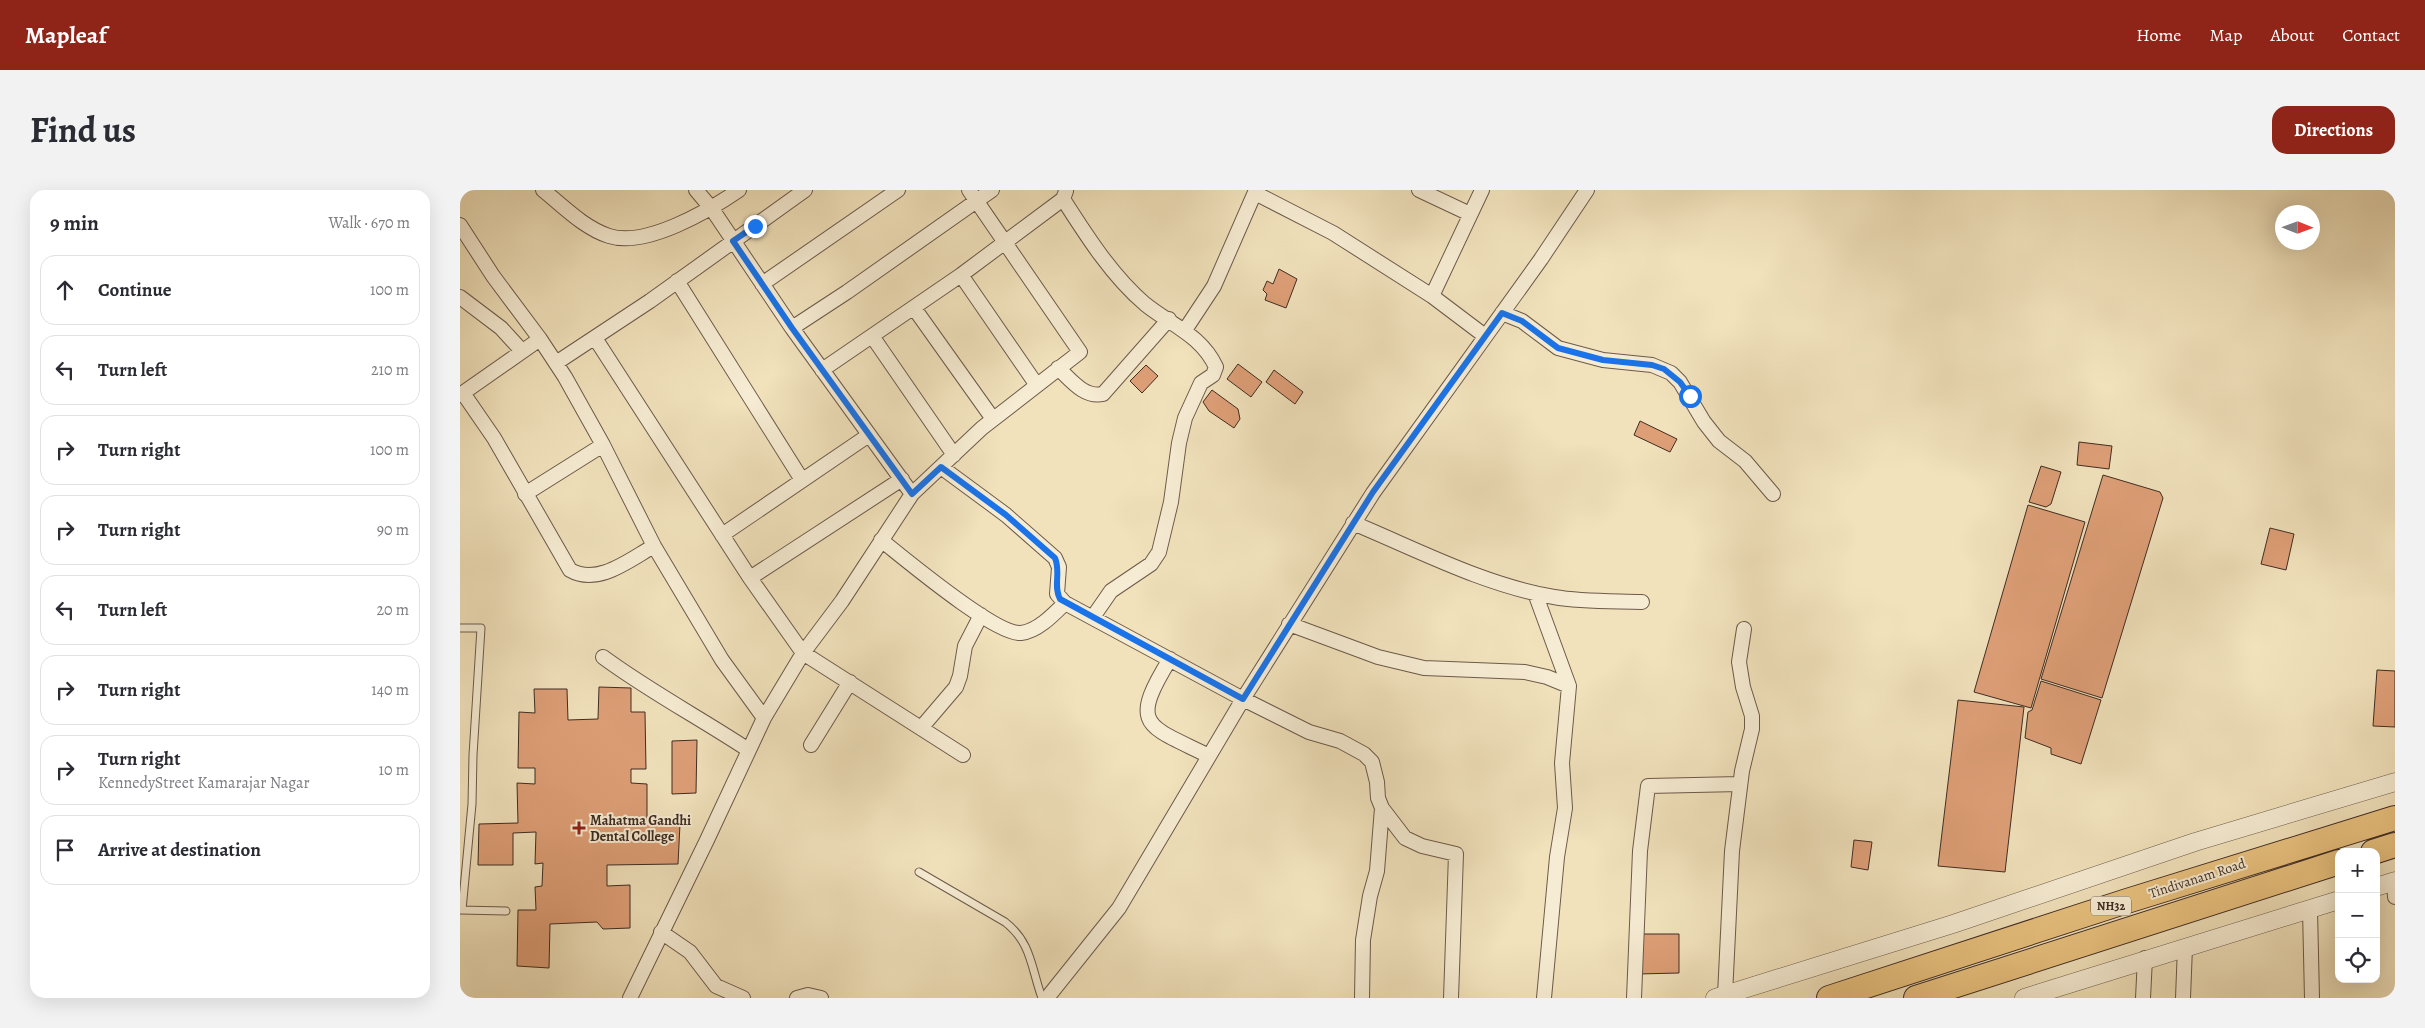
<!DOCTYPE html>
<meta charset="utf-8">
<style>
:root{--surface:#fff;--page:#f2f2f3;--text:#2b2b33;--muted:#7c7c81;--line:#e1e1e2;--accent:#8f2418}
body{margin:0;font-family:Alegreya,serif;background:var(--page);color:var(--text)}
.controls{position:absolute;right:15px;bottom:15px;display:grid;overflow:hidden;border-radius:10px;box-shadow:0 5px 20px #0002}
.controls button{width:45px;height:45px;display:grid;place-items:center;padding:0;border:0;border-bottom:1px solid var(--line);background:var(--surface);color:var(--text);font:25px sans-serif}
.compass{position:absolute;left:1815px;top:15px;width:45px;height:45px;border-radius:50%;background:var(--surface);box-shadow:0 5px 20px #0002;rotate:91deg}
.stop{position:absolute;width:15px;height:15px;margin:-11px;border:4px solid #1a73e8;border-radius:50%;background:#fff}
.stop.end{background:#1a73e8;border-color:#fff;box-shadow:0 1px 5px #0008}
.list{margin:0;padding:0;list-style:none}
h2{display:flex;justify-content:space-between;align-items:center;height:65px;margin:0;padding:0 20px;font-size:21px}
h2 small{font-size:16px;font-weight:400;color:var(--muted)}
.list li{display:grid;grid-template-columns:32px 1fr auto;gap:15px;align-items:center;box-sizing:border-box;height:70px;margin:0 10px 10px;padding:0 10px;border:1px solid var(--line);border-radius:15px}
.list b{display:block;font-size:19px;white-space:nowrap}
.list p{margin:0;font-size:16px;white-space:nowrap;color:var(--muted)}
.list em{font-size:16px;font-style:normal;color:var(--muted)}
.icon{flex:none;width:28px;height:28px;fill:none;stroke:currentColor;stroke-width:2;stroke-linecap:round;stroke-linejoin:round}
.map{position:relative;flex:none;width:1935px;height:808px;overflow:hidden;border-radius:15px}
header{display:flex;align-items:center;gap:30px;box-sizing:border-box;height:70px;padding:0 25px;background:var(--accent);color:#fff}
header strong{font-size:24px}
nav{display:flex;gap:28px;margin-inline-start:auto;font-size:18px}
.intro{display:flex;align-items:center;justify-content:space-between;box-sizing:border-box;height:120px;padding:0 30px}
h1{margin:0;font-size:35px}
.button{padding:12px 22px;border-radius:15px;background:var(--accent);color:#fff;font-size:18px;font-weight:700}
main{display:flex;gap:30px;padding:0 30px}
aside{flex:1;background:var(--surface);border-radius:15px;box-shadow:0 5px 20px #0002}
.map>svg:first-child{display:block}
.building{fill:#de9f77;stroke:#3f2c24}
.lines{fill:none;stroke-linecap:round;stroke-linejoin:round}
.service-casing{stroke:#6c5a4a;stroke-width:9}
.minor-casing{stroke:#6c5a4a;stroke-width:16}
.tertiary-casing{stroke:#6c5a4a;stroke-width:19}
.trunk-casing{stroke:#3f2c24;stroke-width:26}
.service{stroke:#f6ecd3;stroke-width:7}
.minor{stroke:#f6ecd3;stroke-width:14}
.tertiary{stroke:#f6ecd3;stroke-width:18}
.trunk{stroke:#e8c17e;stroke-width:24}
.route{stroke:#1a73e8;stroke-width:6}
.poi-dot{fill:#8f2418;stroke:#f6ecd3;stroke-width:2}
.labels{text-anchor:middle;stroke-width:4;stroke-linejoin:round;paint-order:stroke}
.shield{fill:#f6ecd3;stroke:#766658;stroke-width:1}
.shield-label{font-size:12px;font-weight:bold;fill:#3f2c24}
.poi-label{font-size:14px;font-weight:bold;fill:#3f2c24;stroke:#f6ecd3;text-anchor:start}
.street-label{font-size:14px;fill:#3f2c24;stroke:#f6ecd3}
</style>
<header>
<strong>Mapleaf</strong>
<nav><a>Home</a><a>Map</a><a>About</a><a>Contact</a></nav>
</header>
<div class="intro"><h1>Find us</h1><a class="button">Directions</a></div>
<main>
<aside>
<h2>9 min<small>Walk · 670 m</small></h2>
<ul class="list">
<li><svg class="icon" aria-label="ahead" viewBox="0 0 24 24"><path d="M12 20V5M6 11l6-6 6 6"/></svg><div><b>Continue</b></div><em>100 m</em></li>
<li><svg class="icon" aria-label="left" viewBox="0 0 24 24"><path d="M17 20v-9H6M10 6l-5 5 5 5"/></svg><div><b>Turn left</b></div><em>210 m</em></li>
<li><svg class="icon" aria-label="right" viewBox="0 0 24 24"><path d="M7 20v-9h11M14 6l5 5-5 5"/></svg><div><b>Turn right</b></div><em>100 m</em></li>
<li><svg class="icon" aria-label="right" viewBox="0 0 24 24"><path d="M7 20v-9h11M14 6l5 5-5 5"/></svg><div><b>Turn right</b></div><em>90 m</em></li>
<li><svg class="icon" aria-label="left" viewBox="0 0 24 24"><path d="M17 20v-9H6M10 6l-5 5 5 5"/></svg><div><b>Turn left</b></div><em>20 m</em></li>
<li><svg class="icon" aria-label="right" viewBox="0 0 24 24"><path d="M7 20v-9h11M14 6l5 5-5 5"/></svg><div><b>Turn right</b></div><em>140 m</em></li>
<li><svg class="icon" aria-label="right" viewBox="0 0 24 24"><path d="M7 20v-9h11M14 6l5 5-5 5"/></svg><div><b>Turn right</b><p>KennedyStreet Kamarajar Nagar</p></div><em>10 m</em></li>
<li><svg class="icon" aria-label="arrive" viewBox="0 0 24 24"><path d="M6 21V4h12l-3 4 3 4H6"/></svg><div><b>Arrive at destination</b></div></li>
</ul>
</aside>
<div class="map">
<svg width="1935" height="808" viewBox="0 0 1935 808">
<rect width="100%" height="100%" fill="#f1e2bc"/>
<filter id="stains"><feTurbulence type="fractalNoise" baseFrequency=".004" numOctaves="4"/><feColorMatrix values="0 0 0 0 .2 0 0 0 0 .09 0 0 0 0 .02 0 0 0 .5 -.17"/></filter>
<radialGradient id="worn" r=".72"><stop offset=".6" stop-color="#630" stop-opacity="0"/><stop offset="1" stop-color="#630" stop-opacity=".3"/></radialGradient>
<path class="building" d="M 819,79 L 837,89 L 826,118 L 805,110 L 807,104 L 803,100 L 807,91 L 813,94 Z
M 778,174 L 802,192 L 791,207 L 767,189 Z
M 686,175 L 698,186 L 682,203 L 670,191 Z
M 814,180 L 843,202 L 835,214 L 806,192 Z
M 752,200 L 778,219 L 780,229 L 774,238 L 749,221 L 743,212 Z
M 1180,231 L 1217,249 L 1210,262 L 1174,245 Z
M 1619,252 L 1652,256 L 1649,279 L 1617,275 Z
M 1581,276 L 1601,282 L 1591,314 L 1586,317 L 1569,312 Z
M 1643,285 L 1700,302 L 1703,308 L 1642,508 L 1581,489 Z
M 1568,315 L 1625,332 L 1571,518 L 1514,502 Z
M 1810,338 L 1834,344 L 1826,380 L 1801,374 Z
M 1917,480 L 1935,481 L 1935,537 L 1913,536 Z
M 1581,491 L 1641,510 L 1621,574 L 1591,564 L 1591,558 L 1565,548 L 1568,522 L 1572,520 Z
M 139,497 L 171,498 L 171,522 L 185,522 L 186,579 L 171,579 L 171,593 L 187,594 L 187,633 L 220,634 L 218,674 L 147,675 L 147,696 L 170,695 L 170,738 L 143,739 L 137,732 L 90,734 L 89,778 L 57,776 L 58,720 L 76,720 L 75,697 L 82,696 L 83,673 L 75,674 L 76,642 L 53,643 L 53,675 L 18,675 L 19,634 L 58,633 L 57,593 L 75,594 L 75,578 L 58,578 L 59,522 L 75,523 L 74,499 L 107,499 L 108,530 L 138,529 Z
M 1498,510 L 1564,517 L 1545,682 L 1478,676 Z
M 237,550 L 236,603 L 212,604 L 212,551 Z
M 1394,650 L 1412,652 L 1408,680 L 1391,677 Z
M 1180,744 L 1219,744 L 1219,783 L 1178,784 Z"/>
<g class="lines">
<defs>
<path id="service" d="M 0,438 L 21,438 L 13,565 L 12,614 L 2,720
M 459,682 L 545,732 C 572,753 571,778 582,808
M 0,720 L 46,721"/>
<path id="minor" d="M 83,0 C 103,16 124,38 149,46 C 186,58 250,20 279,0
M 236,0 L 252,19 L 332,138 L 452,304
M 959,0 L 1010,24
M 795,3 L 873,43 L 972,106 L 1025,146
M 603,9 C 626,45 652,86 685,114 C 711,135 741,145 756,177 L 753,185 L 741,193 L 725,228 L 719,253 L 711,312 L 699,362 L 691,374 L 651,401 L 633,427
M 0,35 L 33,86 L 80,149 L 105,187 L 143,255 L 194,356 L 262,470 L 304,528
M 501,85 L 576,194
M 217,91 L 342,290
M 302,94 L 438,0
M 972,106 L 1022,0
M 0,107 L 41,138 L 62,161
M 454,118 L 533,229
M 1042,123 L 1062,131 L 1098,158 L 1143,170 L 1192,175 L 1211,183 L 1220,192 L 1244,232 L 1259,251 L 1285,271 L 1313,304
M 332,138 L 387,102 L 532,0
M 725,140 L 754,96 L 796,0
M 412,146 L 494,265
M 135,148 L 290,388 L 343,463 L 503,565
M 96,173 L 190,111 L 345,0
M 598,178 C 611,190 624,208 643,204 L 709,129
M 362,180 L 501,85 L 603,9 L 606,1
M 3,203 L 34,248 L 110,380 C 138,396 169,370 194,356
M 0,205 L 80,149
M 481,277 L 546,325 L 595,368 L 599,377 L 597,404 L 605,413 L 783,509 L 849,542 L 880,551 L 904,564 L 912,572 L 917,592 L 918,608 L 922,618 L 945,648 L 962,656 L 996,664 L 991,808
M 65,304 L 143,255
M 893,333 C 958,360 1024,395 1094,407 C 1122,412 1153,411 1182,412
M 262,345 L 409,245
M 421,350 C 444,368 535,445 561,443 C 578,441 594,424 605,413
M 290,388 L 442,289
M 829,434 L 918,467 L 964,478 L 1065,482 L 1087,487 L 1109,496 L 1075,403
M 143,467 C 189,501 240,528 287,559
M 710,469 C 668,537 687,535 749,566
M 461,538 L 496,497 L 500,486 L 505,456 L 521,425
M 351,555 L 390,492
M 1934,691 L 1935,707
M 1850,720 L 1852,808
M 201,742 L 230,762 L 256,796 L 283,808
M 1265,805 L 1272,661 L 1282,581 L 1292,539 L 1292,526 L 1283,497 L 1279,472 L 1284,439
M 170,808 L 247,650 L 304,528 L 343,463 L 382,411 L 452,304 L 522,238 L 620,162 L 509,0
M 337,808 L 348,805 L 361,808
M 587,808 L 659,718 L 783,509 L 913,303 L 1081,69 L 1127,0
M 902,808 L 903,750 L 910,706 L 917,681 L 922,618
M 1084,808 L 1097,667 L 1105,618 L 1102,573 L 1109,496
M 1174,808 L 1180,661 L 1188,596 L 1280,594
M 1683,808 L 1685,768
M 1723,808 L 1725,757"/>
<path id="tertiary" d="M 1916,697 L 1935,691
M 1255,808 L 1493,734 L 1735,652 L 1935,592
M 1564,808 L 1879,710"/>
<path id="trunk" d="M 1913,662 L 1935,655
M 1369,808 L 1667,711 L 1935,628
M 1456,808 L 1879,672"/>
</defs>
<use href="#service" class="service-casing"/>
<use href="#minor" class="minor-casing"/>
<use href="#tertiary" class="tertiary-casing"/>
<use href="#trunk" class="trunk-casing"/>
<use href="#service" class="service"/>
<use href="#minor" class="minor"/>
<use href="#tertiary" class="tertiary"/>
<use href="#trunk" class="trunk"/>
</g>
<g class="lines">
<path class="route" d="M 295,36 L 273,51 L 332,138 L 452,304 L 481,277 L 546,325 L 595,368 C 601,382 593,396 600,409 L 783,509 L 913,302 L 1042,123 L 1062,131 L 1098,158 L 1143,170 L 1192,175 L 1204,179 L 1220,192 L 1230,206"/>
</g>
<path class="poi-dot" d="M116.5 630.5h5v5h5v5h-5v5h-5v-5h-5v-5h5z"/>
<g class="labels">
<rect class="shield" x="1631" y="706.5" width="40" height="19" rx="4"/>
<g class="shield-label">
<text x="1651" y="720">NH32</text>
</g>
<g class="poi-label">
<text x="130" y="635">Mahatma Gandhi<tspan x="130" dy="16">Dental College</tspan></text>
</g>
<g class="street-label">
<text transform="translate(1737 688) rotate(-18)" y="5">Tindivanam Road</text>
</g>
</g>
<rect width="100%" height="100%" filter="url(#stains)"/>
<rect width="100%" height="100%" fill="url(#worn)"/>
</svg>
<div class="controls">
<button>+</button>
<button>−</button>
<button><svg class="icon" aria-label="locate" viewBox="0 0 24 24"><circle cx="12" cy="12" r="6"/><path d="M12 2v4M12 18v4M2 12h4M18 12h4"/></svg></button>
</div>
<svg class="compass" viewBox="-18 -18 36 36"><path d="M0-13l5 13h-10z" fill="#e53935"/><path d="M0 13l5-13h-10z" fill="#7c7c81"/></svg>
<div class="stop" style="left:1230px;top:206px"></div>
<div class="stop end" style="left:295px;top:36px"></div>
</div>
</main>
